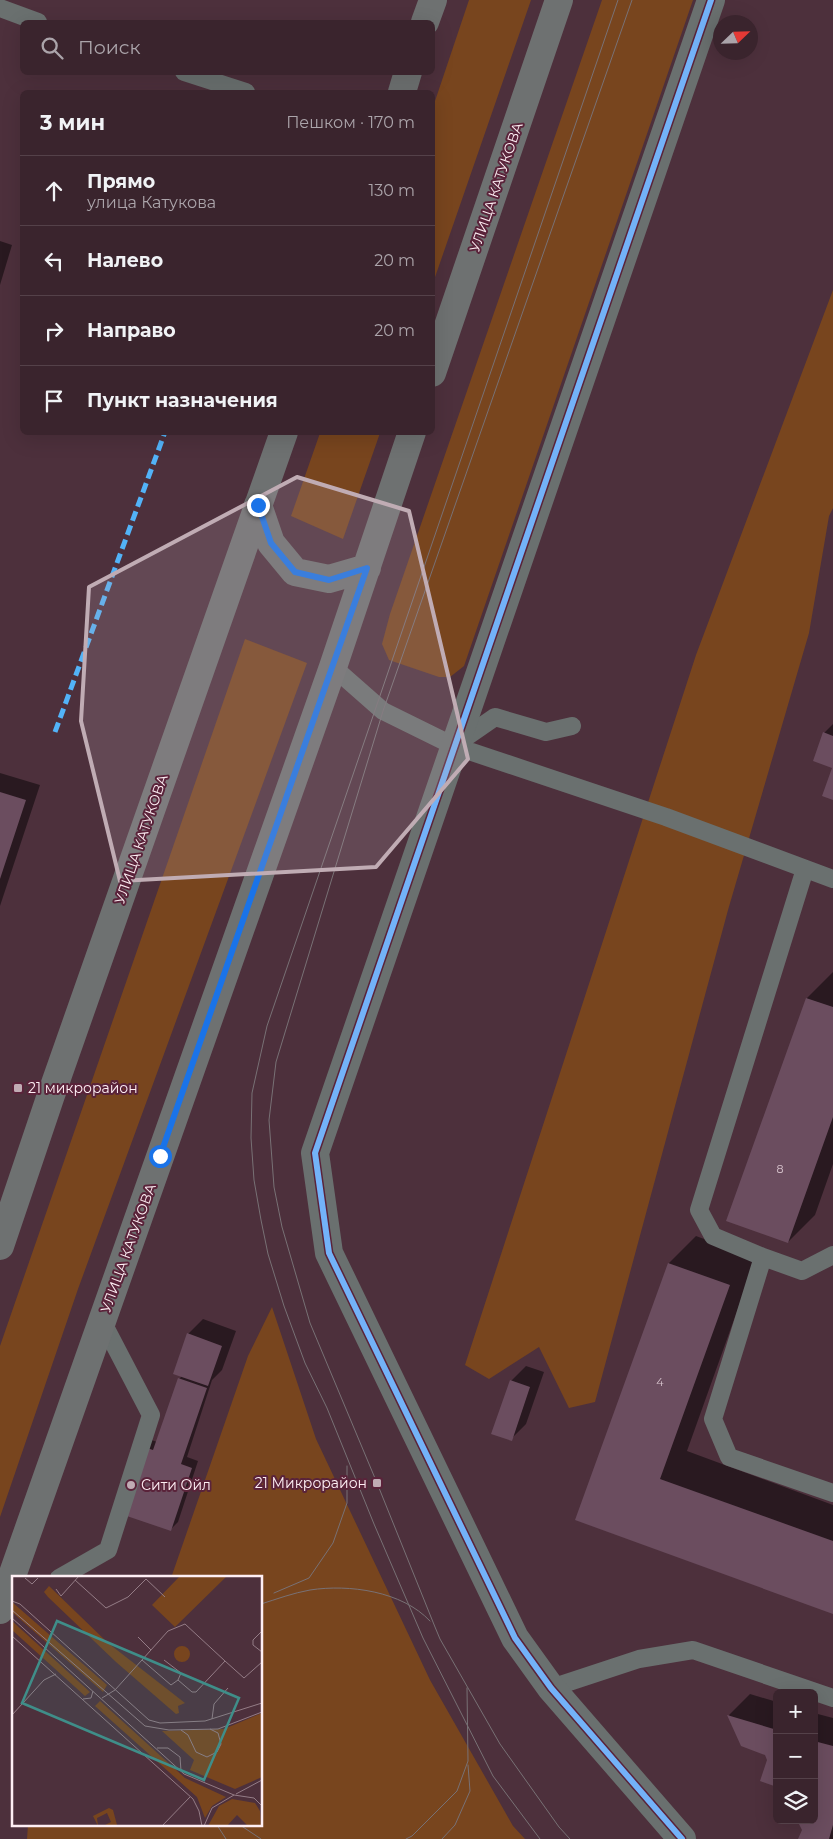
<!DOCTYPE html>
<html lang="ru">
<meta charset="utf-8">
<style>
:root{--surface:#3a242d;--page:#453039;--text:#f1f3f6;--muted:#aba4aa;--line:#544149}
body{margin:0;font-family:Montserrat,sans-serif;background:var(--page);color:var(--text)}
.controls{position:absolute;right:15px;bottom:15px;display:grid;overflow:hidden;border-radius:8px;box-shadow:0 5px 20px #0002}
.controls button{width:45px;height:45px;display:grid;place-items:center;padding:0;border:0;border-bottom:1px solid var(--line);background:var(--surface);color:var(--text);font:25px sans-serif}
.compass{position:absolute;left:713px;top:15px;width:45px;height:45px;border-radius:50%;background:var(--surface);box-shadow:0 5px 20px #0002;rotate:67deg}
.stop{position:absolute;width:15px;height:15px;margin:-11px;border:4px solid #1a73e8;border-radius:50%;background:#fff}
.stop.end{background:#1a73e8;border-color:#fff;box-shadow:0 1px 5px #0008}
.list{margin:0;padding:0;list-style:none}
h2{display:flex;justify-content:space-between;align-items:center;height:65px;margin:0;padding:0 20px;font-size:21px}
h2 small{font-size:16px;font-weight:400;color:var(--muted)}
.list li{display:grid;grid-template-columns:32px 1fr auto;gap:15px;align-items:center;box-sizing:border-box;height:70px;padding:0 20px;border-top:1px solid var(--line)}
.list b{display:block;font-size:19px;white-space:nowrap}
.list p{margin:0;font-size:16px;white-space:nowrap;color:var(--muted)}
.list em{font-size:16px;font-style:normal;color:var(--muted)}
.icon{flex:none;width:28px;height:28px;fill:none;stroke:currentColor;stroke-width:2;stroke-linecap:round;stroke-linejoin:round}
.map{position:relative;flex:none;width:833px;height:1839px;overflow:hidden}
.search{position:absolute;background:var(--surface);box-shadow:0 5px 20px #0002;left:20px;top:20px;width:415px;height:55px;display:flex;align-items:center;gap:12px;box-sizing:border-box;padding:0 18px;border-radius:8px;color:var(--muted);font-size:19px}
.panel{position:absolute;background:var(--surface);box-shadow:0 5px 20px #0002;left:20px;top:90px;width:415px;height:345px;border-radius:8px}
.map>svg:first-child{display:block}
.green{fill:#78451e}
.shadow{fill:#0007}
.building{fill:#6b4d5f}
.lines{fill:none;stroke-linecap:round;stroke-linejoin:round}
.service{stroke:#6a706f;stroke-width:18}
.minor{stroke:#6a706f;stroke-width:28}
.secondary{stroke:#6e7171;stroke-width:28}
.tram{stroke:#787175;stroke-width:1}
.quiet{stroke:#52b3f8;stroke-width:5;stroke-dasharray:10 5;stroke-linecap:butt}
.cycleway-casing{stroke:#5a233a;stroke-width:9}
.cycleway{stroke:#73b2f8;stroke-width:6}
.route{stroke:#1a73e8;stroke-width:6}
.marked{fill:#c0acb4;fill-opacity:0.2;stroke:#c0acb4;stroke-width:4;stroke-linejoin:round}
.poi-dot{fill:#c0acb4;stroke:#5a233a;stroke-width:2}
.labels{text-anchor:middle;stroke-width:4;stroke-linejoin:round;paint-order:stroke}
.number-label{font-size:11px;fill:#d9c6cf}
.street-label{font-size:14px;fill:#feeff4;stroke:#5a233a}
.poi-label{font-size:14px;fill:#feeff4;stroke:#5a233a;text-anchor:start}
.inset-road{fill:none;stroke:#947c86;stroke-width:1}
.view{fill:#3f8e89;fill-opacity:0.15;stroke:#3f8e89;stroke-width:2.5}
.inset-edge{fill:none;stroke:#feeff4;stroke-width:2.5}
</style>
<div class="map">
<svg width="833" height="1839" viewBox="0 0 833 1839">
<rect width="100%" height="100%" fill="#4d303c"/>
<path class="green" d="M 469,0 L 531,0 L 433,283 L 433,107 Z
M 602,0 L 693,0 L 464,666 L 450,677 L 439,677 L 389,660 L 382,644 L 390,614 Z
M 833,290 L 833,508 L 829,516 L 809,633 L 728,910 L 595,1402 L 569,1408 L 539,1347 L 489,1379 L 465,1365 L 696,655 Z
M 320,433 L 380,433 L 343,539 L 291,516 Z
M 245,639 L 307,663 L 78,1289 L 0,1517 L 0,1346 Z
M 272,1307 L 316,1439 L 430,1680 L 513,1826 L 525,1839 L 27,1839 L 28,1825 L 261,1825 L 261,1578 L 171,1578 L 248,1356 Z"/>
<path class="shadow" d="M 0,241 L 12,245 L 0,285 Z
M 833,724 L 833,767 L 824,733 Z
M 0,773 L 40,785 L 0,906 Z
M 833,972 L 833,1164 L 815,1215 L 788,1242 L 728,1220 L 807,998 Z
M 696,1236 L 756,1258 L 687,1451 L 833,1505 L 833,1613 L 577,1520 L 669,1263 Z
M 203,1319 L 236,1331 L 222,1370 L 212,1380 L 187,1457 L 198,1461 L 178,1522 L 170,1530 L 119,1512 L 149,1439 L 157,1442 L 179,1379 L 182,1376 L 188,1334 Z
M 526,1366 L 544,1372 L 526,1424 L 511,1439 L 511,1381 Z
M 750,1694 L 777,1702 L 777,1786 L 766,1754 L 742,1745 L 729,1715 Z
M 814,1713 L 833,1718 L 833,1839 L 799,1839 L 814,1820 Z"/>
<path class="building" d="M 823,732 L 833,736 L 833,800 L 822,796 L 832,768 L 813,761 Z
M 0,792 L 26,800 L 0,879 Z
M 806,998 L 833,1007 L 833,1117 L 788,1243 L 726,1221 Z
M 668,1263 L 730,1285 L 660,1479 L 833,1541 L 833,1614 L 575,1520 Z
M 187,1333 L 222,1346 L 208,1386 L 173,1374 Z
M 178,1378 L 207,1388 L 181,1464 L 192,1468 L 171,1531 L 118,1513 L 141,1446 L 153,1450 Z
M 510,1380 L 530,1387 L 512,1441 L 491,1434 Z
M 727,1715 L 777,1730 L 777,1787 L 760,1781 L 767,1760 L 765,1755 L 741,1746 Z
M 814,1741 L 833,1746 L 833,1825 L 829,1839 L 798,1839 L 802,1830 L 799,1824 L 790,1820 L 814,1820 Z"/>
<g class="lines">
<path class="service" d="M 0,8 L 38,22
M 184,72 L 246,92
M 333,667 L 383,711 L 454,746 L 666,817 L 833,879
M 456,744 L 495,717 L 546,732 L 572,726
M 805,869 L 699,1210 L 713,1236 L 763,1257 L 713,1419 L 729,1457 L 833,1493
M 763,1257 L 802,1271 L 833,1255
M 59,1578 L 108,1550 L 151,1415 L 102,1321
M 551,1688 L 639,1659 L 693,1650 L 833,1698"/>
<path class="minor" d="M 682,1839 L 551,1688 L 515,1638 L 329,1253 L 315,1153 L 711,0"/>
<path class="secondary" d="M 425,22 L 433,0
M 402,92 L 408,72
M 432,373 L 559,0
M 258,505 L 271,543 L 295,572 L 329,579 L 367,568
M 0,1246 L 51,1095 L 284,432
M 0,1610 L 333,667 L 412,432"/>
<path class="tram" d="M 274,1593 L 309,1578 L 333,1543 L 347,1503 L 347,1466
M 261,1604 C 277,1599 293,1593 310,1590 C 349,1584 402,1591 430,1621
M 217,1825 L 226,1839
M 240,1825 L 261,1839
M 406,1839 L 412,1836 L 457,1791 L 468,1761 L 467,1688
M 442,1839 L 455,1825 L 470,1791 L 468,1765
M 540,1839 L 493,1776 L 423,1638 L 374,1524 L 327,1408 L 305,1363 L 284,1306 L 268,1254 L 261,1220 L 254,1180 L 251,1138 L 252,1093 L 267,1026 L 618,0
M 570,1839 L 559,1827 L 500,1744 L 440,1639 L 435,1627 L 377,1483 L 310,1323 L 282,1227 L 274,1187 L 269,1120 L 276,1062 L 383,711 L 632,0"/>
<path class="quiet" d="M 55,732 L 165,432"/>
<defs>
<path id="cycleway" d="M 682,1839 L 551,1688 L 515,1638 L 329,1253 L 315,1153 L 711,0"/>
</defs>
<use href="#cycleway" class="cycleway-casing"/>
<use href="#cycleway" class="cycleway"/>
</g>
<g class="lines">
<path class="route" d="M 160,1156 L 367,568 L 329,580 L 295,572 L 271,543 L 258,505"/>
</g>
<path class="marked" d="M 297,477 L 409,511 L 468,759 L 376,867 L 120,881 L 81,721 L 89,587 Z"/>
<g class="poi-dot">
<rect x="13" y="1083" width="10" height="10" rx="2.5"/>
<rect x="372" y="1478" width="10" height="10" rx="2.5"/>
<circle cx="131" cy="1485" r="5"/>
</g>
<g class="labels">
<g class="number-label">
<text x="780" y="1173">8</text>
<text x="660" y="1386">4</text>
</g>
<g class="street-label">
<text transform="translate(496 187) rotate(-71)" y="5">УЛИЦА КАТУКОВА</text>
<text transform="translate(141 839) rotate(-71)" y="5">УЛИЦА КАТУКОВА</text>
<text transform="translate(128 1248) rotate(-70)" y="5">УЛИЦА КАТУКОВА</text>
</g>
<g class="poi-label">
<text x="28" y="1093">21 микрорайон</text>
<text x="367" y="1488" text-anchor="end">21 Микрорайон</text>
<text x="141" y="1490">Сити Ойл</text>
</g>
</g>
<g transform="translate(12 1576)">
<rect width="250" height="250" fill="#4d303c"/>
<path d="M 168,0 L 215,0 L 163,51 L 140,29 ZM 37,10 L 96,67 L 173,127 L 166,130 L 167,137 L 164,138 L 104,86 L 36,21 L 32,16 ZM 0,26 L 95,109 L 91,116 L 0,36 ZM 0,45 L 78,116 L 73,120 L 0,54 ZM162 78a8 8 0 1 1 16 0a8 8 0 1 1-16 0ZM 88,125 L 173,202 L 214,221 L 200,230 L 193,242 L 185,221 L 83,130 ZM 250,137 L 250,201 L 223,213 L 178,194 L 182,184 L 150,155 L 212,153 ZM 220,223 L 243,227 L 248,235 L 249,250 L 236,250 L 225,239 L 215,250 L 196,250 L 207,230 ZM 97,232 L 101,234 L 105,249 L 91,250 L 99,246 L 95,237 L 85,242 L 86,250 L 81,240 Z" fill="#78451e"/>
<path class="inset-road" d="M 13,2 L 20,8 L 26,2M 63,4 L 94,32 L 116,21 L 134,3 L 153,21M 44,13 L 49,20 L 67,0M 0,25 L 8,28 L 137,144 L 148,147 L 193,145 L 250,127M 0,34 L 133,150 L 157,154 L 206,153 L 250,136M 0,42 L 172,198 L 222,219M 250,55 L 241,64 L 241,69 L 250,76M 0,60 L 181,223 L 187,235 L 190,250M 126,61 L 139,74M 130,84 L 159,109 L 166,104 L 180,116 L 184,116 L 213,85 L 232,102 L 250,86M 152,84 L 169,97 L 166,104M 90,122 L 103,114 L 156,55 L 173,48 L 213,85M 71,123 L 79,122 L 81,115M 0,139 L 32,104 L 44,98M 200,143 L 202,128 L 216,112M 169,154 L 176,159 L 184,176 L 195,181 L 205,176 L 209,168 L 206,157 L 198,153M 145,172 L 156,172 L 168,181 L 169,195M 224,218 L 250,204M 150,250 L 178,221M 192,250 L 200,232 L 222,219 L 242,222 L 250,230"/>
<path class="view" d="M 45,45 L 227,122 L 192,204 L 10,127 Z"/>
<rect width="250" height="250" class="inset-edge"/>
</g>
</svg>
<div class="controls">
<button>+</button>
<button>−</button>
<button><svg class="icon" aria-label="layers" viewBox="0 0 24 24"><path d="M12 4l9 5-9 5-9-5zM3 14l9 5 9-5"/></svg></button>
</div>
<svg class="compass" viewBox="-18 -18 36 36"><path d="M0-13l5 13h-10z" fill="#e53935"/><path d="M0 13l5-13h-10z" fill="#aba4aa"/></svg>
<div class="stop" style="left:160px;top:1156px"></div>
<div class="stop end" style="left:258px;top:505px"></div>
<div class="search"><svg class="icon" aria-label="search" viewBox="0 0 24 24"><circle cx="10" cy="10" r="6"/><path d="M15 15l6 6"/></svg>Поиск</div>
<section class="panel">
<h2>3 мин<small>Пешком · 170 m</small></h2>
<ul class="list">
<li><svg class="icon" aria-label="ahead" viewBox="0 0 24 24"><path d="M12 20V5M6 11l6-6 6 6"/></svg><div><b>Прямо</b><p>улица Катукова</p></div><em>130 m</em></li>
<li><svg class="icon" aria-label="left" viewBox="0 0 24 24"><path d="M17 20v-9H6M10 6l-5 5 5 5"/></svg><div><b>Налево</b></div><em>20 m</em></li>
<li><svg class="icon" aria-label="right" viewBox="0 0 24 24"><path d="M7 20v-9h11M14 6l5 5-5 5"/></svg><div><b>Направо</b></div><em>20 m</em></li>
<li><svg class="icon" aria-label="arrive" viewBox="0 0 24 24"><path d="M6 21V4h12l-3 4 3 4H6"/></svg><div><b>Пункт назначения</b></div></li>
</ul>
</section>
</div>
